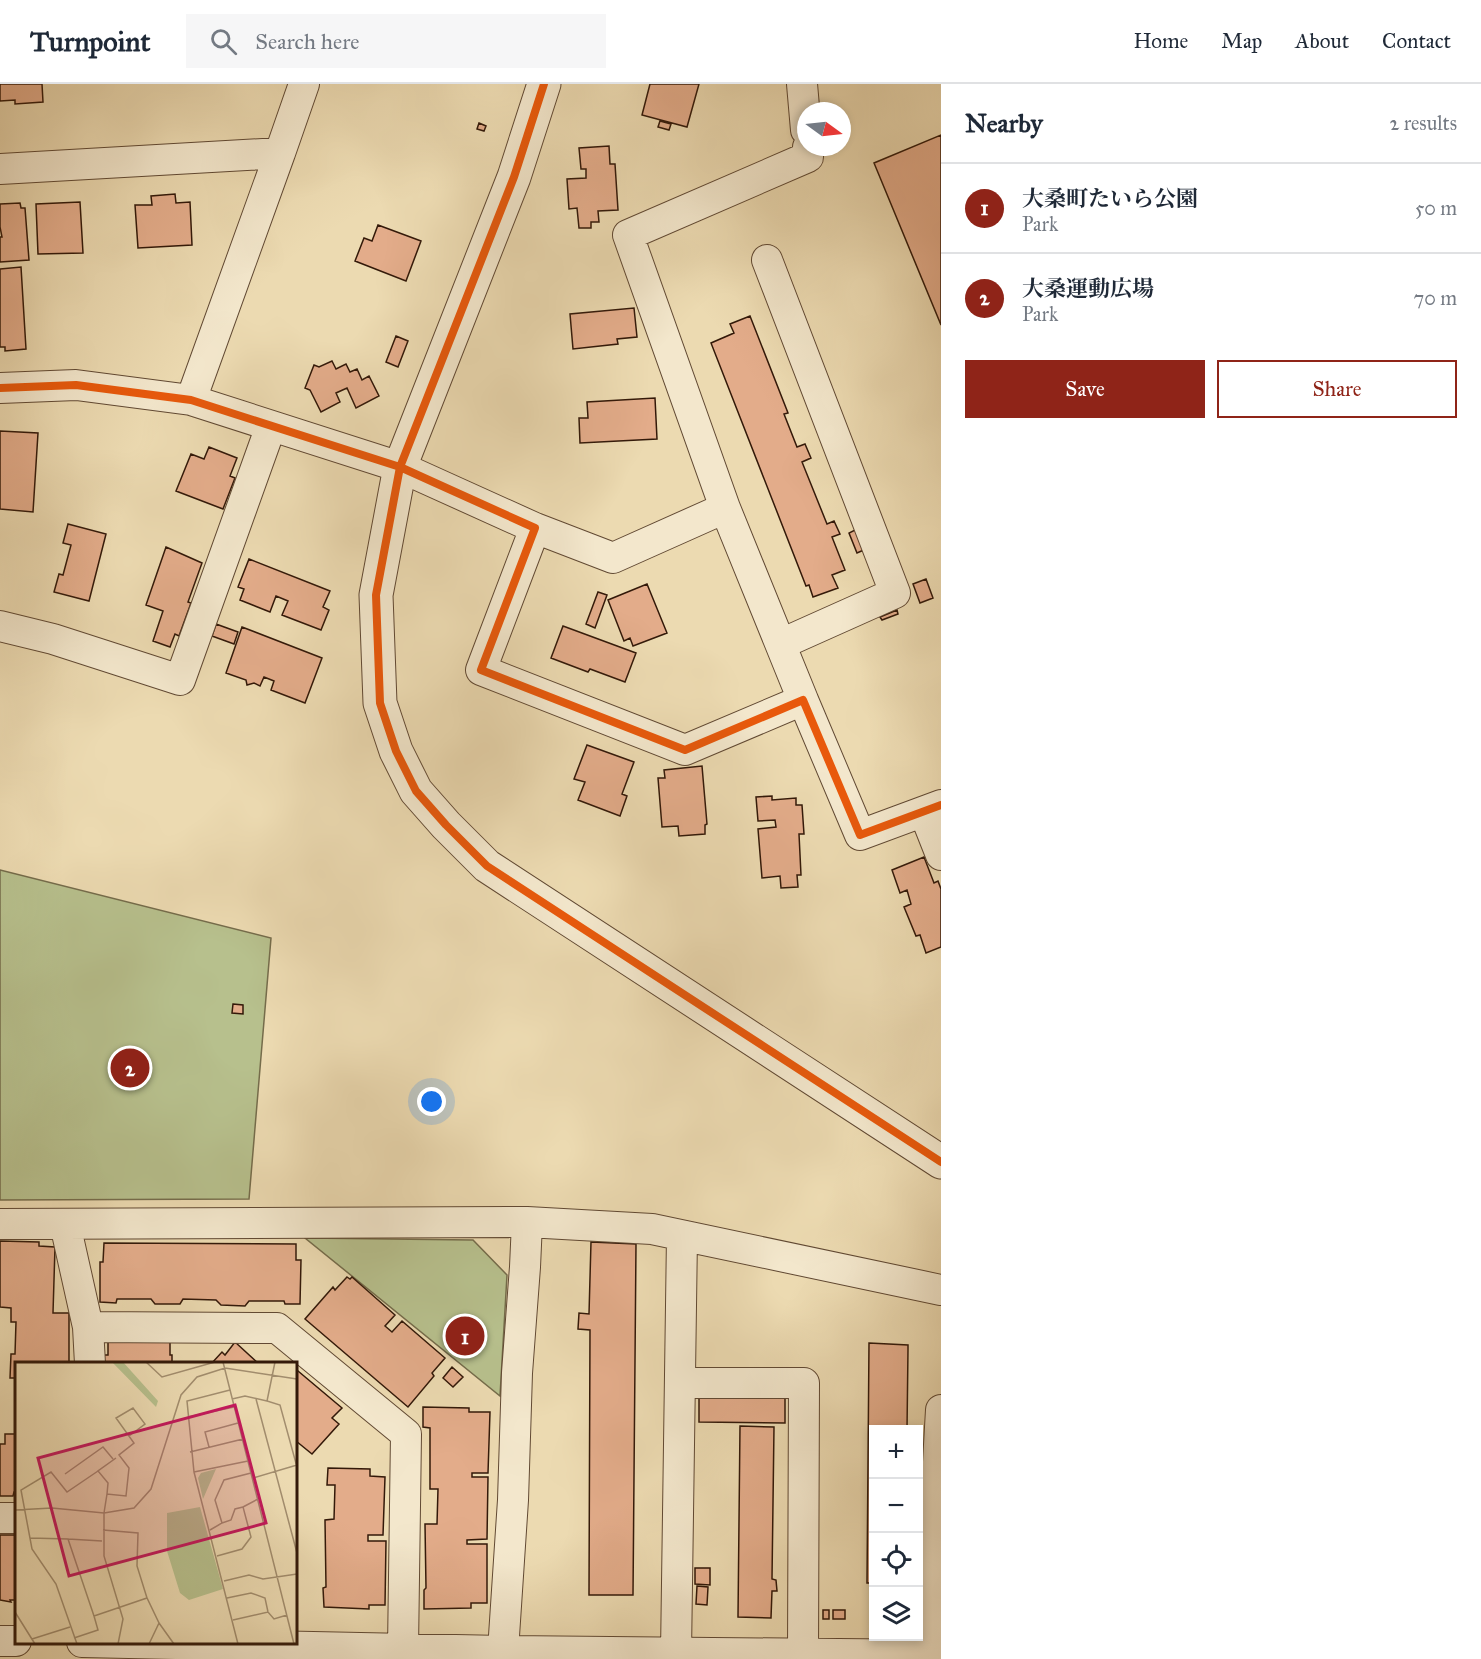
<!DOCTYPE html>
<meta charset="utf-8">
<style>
:root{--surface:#fff;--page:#f6f6f7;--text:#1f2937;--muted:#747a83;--line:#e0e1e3;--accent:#8f2418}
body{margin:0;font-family:"IM FELL Great Primer","Noto Serif JP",serif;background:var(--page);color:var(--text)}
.controls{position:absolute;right:18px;bottom:18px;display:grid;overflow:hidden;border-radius:0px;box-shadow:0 3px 9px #0003}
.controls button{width:54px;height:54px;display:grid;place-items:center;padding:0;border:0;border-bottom:2px solid var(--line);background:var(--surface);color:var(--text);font:30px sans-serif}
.compass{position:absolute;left:797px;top:18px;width:54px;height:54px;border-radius:50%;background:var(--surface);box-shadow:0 3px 9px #0003;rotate:105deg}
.you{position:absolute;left:432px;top:1018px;width:21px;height:21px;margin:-15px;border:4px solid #fff;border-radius:50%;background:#1a73e8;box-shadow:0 0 0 9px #1a73e833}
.badge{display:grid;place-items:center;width:39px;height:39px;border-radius:50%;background:var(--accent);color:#fff;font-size:20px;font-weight:700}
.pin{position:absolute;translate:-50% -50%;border:3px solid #fff;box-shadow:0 2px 6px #0006}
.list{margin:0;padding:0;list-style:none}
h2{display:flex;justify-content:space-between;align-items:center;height:78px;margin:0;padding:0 24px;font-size:26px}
h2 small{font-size:20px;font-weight:400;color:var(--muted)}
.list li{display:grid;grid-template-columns:39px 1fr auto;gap:18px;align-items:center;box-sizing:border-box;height:90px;padding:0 24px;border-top:2px solid var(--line)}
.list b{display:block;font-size:22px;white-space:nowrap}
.list p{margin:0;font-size:20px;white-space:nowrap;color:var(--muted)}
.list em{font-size:20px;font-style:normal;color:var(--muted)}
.actions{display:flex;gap:12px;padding:18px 24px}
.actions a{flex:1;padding:14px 0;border:2px solid var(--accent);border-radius:0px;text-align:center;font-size:21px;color:var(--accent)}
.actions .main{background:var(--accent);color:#fff}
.icon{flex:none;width:33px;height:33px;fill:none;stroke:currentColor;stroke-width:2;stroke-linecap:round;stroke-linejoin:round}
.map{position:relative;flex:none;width:941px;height:1575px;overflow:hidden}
header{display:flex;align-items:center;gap:36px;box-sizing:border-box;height:84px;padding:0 30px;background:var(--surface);border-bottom:2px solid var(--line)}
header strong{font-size:28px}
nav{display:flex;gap:33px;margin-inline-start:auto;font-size:21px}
.search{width:420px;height:54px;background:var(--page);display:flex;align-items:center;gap:15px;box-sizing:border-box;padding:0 21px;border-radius:0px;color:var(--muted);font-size:22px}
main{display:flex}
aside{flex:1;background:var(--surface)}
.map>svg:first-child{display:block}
.green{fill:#b7c08d;stroke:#756c4b;stroke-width:1.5}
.building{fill:#e3ac8a;stroke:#331909;stroke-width:1.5}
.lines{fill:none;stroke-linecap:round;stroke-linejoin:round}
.minor-casing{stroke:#614933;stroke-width:32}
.tertiary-casing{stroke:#614933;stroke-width:35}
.minor{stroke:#f3e7cc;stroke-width:30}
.tertiary{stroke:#f3e7cc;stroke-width:33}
.cycleway-casing{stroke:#f3e7cc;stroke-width:11}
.cycleway{stroke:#e8590c;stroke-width:8}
.inset-road{fill:none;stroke:#a28d6e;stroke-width:1.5}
.view{fill:#c2185b;fill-opacity:0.15;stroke:#c2185b;stroke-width:3}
.inset-edge{fill:none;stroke:#331909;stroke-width:3}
</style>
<header>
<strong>Turnpoint</strong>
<div class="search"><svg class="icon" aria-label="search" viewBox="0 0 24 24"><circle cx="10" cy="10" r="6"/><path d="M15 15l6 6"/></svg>Search here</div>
<nav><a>Home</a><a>Map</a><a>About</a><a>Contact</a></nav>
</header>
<main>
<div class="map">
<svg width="941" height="1575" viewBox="0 0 941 1575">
<rect width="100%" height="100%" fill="#ecdab1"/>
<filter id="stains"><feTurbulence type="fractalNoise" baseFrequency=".00333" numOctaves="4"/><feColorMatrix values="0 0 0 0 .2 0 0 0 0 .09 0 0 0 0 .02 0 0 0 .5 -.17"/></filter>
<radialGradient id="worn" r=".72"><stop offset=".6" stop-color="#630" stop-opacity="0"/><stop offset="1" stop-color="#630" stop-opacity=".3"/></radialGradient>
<path class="green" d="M 0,786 L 271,854 L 249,1115 L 0,1116 Z
M 305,1154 L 473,1156 L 507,1191 L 500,1312 Z"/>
<path class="building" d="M 0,0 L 42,0 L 43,18 L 15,20 L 15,16 L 0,17 Z
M 650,0 L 699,0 L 687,43 L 642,31 Z
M 660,37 L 671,40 L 669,46 L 658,43 Z
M 479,39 L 486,42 L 484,47 L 477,45 Z
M 941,51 L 941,241 L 874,79 Z
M 609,62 L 610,80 L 615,80 L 618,126 L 598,127 L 599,138 L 591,138 L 591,144 L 579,144 L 577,124 L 569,125 L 567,95 L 586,94 L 586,85 L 581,85 L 579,64 Z
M 175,110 L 176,119 L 190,118 L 192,161 L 138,164 L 135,121 L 152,121 L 151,112 Z
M 80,118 L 83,169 L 38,170 L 36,120 Z
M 20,119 L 21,124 L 25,124 L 29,176 L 0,178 L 0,153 L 2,153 L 0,143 L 0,120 Z
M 378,141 L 421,157 L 406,197 L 355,177 L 364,154 L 372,157 Z
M 21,183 L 26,265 L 5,267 L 5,263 L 0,263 L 0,185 Z
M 634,224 L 637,253 L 617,255 L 618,260 L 573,265 L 570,230 Z
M 750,232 L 788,329 L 784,330 L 797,363 L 805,360 L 811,374 L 802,378 L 827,440 L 834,437 L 840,450 L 832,453 L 845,486 L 832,491 L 838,504 L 813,513 L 809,501 L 806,502 L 711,259 L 734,249 L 730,240 Z
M 396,252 L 408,257 L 398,283 L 386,278 Z
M 332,277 L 336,285 L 346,280 L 350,288 L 357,285 L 362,296 L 369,292 L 379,312 L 356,324 L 347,304 L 336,309 L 340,318 L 321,328 L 310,306 L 305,304 L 314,281 L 319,283 Z
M 655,314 L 657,355 L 580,359 L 579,334 L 588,334 L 587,318 Z
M 0,347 L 38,349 L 33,428 L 0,425 Z
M 209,363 L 237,374 L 230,392 L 235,394 L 223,425 L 176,407 L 191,370 L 204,375 Z
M 68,440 L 106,450 L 89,517 L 54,508 L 59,490 L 63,491 L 71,461 L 63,459 Z
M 857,445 L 866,465 L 857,469 L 849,449 Z
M 166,463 L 202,479 L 188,518 L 191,519 L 179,552 L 175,550 L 170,563 L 153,557 L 163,527 L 146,521 Z
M 249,475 L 330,507 L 323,523 L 329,526 L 321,546 L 282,531 L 288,517 L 276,512 L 270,528 L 240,516 L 244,505 L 238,503 Z
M 926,495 L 933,514 L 920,519 L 913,500 Z
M 647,500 L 667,549 L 633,562 L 630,554 L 624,557 L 608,516 Z
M 598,508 L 607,511 L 595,544 L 586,540 Z
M 897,526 L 898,530 L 882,536 L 880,533 Z
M 216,540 L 238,548 L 234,560 L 212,552 Z
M 563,542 L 636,569 L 625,598 L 590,585 L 588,588 L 551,574 Z
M 242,543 L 322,574 L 305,619 L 271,606 L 274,597 L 264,593 L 260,602 L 254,599 L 247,601 L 246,596 L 226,589 Z
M 242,543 L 322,574 L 305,619 L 271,606 L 274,597 L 264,593 L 260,602 L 254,599 L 247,601 L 246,596 L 226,589 Z
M 587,661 L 634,678 L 622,710 L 627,712 L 620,732 L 578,716 L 585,698 L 574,695 Z
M 702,682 L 707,740 L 705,741 L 705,750 L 679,752 L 678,742 L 662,743 L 658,694 L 665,694 L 664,686 Z
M 772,712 L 772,716 L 796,714 L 796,721 L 802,721 L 804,750 L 799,750 L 801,791 L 797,791 L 798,803 L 781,804 L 780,792 L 762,794 L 758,745 L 776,743 L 775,736 L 758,737 L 756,713 Z
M 924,773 L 934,799 L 938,797 L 941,805 L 941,863 L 926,869 L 920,851 L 916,852 L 904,823 L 911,820 L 907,806 L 900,809 L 892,786 Z
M 233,920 L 243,921 L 243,930 L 232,929 Z
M 0,1157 L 39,1158 L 39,1162 L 55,1163 L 53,1229 L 69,1229 L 69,1280 L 16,1280 L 16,1294 L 10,1294 L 11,1270 L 15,1270 L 16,1238 L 11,1238 L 11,1224 L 0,1223 Z
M 591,1158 L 636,1160 L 633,1511 L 589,1511 L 590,1246 L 578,1245 L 579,1229 L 589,1230 Z
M 104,1159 L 296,1160 L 296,1176 L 301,1176 L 300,1220 L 285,1220 L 284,1217 L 249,1217 L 245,1222 L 221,1221 L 216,1216 L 183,1215 L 180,1220 L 155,1220 L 151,1215 L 117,1215 L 116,1219 L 100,1218 L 100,1178 L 103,1178 Z
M 347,1193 L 350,1195 L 352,1193 L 395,1231 L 385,1242 L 392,1248 L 402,1237 L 445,1274 L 432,1289 L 434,1292 L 408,1323 L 305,1235 L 333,1203 L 335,1206 Z
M 108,1253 L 170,1254 L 170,1271 L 172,1271 L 172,1280 L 102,1280 L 102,1271 L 108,1271 Z
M 235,1258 L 259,1280 L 211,1280 L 222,1268 L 225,1271 Z
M 869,1259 L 908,1261 L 908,1265 L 907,1346 L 874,1346 L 874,1499 L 867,1499 Z
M 452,1283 L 463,1293 L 453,1303 L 443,1294 Z
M 298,1287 L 342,1324 L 332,1334 L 339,1340 L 312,1370 L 296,1357 L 296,1289 Z
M 699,1310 L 785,1312 L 785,1339 L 699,1338 Z
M 423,1323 L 469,1324 L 469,1328 L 490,1328 L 488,1389 L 472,1389 L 472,1393 L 488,1393 L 487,1455 L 467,1456 L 467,1460 L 487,1460 L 487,1519 L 471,1519 L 471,1524 L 424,1525 L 424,1506 L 426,1504 L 425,1440 L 437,1440 L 438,1405 L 430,1405 L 430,1344 L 423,1343 Z
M 740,1342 L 774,1343 L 772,1495 L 776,1496 L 777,1507 L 772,1507 L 771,1534 L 738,1533 Z
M 5,1350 L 16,1350 L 16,1408 L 14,1408 L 13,1412 L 0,1412 L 0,1360 L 5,1360 Z
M 328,1384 L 370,1385 L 370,1392 L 385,1393 L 383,1451 L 368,1451 L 368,1457 L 386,1457 L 385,1521 L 369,1521 L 369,1525 L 324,1523 L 323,1504 L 326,1503 L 325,1436 L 334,1435 L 335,1401 L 327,1401 Z
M 0,1451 L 16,1451 L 16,1516 L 10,1516 L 11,1518 L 0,1516 Z
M 695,1484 L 710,1484 L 710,1501 L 695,1500 Z
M 697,1502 L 708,1503 L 707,1521 L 696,1520 Z
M 823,1526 L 829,1526 L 829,1535 L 823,1535 Z
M 833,1526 L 845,1526 L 845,1535 L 833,1535 Z"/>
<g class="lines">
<defs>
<path id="minor" d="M 802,0 L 806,46
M 0,85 L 280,69 L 304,0
M 767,176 L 895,509 L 781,560
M 0,304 L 76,301 L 191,316 L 400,383 L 535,444 L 481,586 L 685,666 L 803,616 L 860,751 L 941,721
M 191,316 L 280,69
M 725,424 L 628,151 L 808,73 L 808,63
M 535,444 L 613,474 L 725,424 L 803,616
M 0,542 L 53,555 L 180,596 L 271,342
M 924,728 L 941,771
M 0,1140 L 527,1138 L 652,1145 L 941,1206
M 65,1140 L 88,1243 L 277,1244 L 406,1350 L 403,1565
M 88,1243 L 90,1280
M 680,1299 L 804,1299 L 803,1570
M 0,1434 L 16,1434
M 0,1557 L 16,1557
M 82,1558 L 503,1567 L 941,1571
M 503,1567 L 513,1416 L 517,1289 L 525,1183 L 527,1138
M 676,1569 L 682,1152
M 927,1570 L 941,1326"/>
<path id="tertiary" d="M 544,0 L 514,93 L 400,383 L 376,511 L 380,619 L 396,667 L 416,707 L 446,741 L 487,782 L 941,1078"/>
</defs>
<use href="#minor" class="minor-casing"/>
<use href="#tertiary" class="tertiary-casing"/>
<use href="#minor" class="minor"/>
<use href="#tertiary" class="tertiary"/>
<defs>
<path id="cycleway" d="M 544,0 L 514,93 L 400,383 L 376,511 L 380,619 L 396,667 L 416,707 L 446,741 L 487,782 L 941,1078
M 0,304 L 76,301 L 191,316 L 400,383 L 535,444 L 481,586 L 685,666 L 803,616 L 860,751 L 941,721"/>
</defs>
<use href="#cycleway" class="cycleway-casing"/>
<use href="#cycleway" class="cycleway"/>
</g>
<g transform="translate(15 1278)">
<rect width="282" height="282" fill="#ecdab1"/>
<path d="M 97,0 L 108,0 L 143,39 L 141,45 ZM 201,107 L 188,137 L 183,116 L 186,111 ZM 185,145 L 208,227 L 174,238 L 165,231 L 152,189 L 152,151 Z" fill="#b7c08d"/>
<path class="inset-road" d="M 131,0 L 147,15 L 200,0M 208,0 L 279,282M 260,0 L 252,39 L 265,43 L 282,105M 215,28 L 172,39 L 179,110 L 223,282M 217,37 L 230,34 L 252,39M 241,37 L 282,191M 173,55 L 219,45M 194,85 L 190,70 L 223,61M 175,90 L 228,77M 179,110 L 233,99M 50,112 L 88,85 L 98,97M 238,116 L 282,103M 92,132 L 93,121 L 83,109 L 101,96M 0,148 L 37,146 L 89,151 L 119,146 L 136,127 L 166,33 L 182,15 L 210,6 L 282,17M 207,161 L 216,158 L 220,147 L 228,145M 88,168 L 123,171 L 122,204 L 132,236M 195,168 L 207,161 L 200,138 L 209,118 L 236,111M 15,176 L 53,177 L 79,254M 53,177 L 87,179M 202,194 L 227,187 L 236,175 L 228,145 L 243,137M 209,219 L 234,213 L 248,217 L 282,212M 212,236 L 236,231 L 250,236 L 253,250M 0,250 L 20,282M 218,258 L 253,250 L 259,257 L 272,253M 144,261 L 159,282M 59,276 L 83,268 L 79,254 L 132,236 L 144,261 L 134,282M 17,277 L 55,265M 62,282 L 41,222 L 17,187 L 6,128 L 36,110 L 52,130 L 83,109M 103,282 L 108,257 L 89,194 L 89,151 L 92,132 L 111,134 L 114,106 L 104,93 L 119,81 L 101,56 L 118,46 L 130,62 L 114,74"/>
<path class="view" d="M 220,43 L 251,161 L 54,214 L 23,96 Z"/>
<rect width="282" height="282" class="inset-edge"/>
</g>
<rect width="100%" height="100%" filter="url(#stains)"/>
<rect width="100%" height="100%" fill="url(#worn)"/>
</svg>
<div class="controls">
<button>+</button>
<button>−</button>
<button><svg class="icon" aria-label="locate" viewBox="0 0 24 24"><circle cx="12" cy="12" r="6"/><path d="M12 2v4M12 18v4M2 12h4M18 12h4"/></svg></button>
<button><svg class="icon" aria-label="layers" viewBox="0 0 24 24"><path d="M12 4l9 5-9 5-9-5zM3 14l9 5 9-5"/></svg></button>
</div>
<svg class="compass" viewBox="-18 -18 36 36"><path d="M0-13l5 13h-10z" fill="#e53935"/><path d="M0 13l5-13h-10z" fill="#747a83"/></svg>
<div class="you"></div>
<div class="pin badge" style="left:465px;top:1252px">1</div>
<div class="pin badge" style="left:130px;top:984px">2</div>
</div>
<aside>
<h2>Nearby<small>2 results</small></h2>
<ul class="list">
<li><span class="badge">1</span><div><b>大桑町たいら公園</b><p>Park</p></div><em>50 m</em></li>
<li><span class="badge">2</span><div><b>大桑運動広場</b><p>Park</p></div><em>70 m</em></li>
</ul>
<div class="actions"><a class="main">Save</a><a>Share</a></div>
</aside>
</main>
